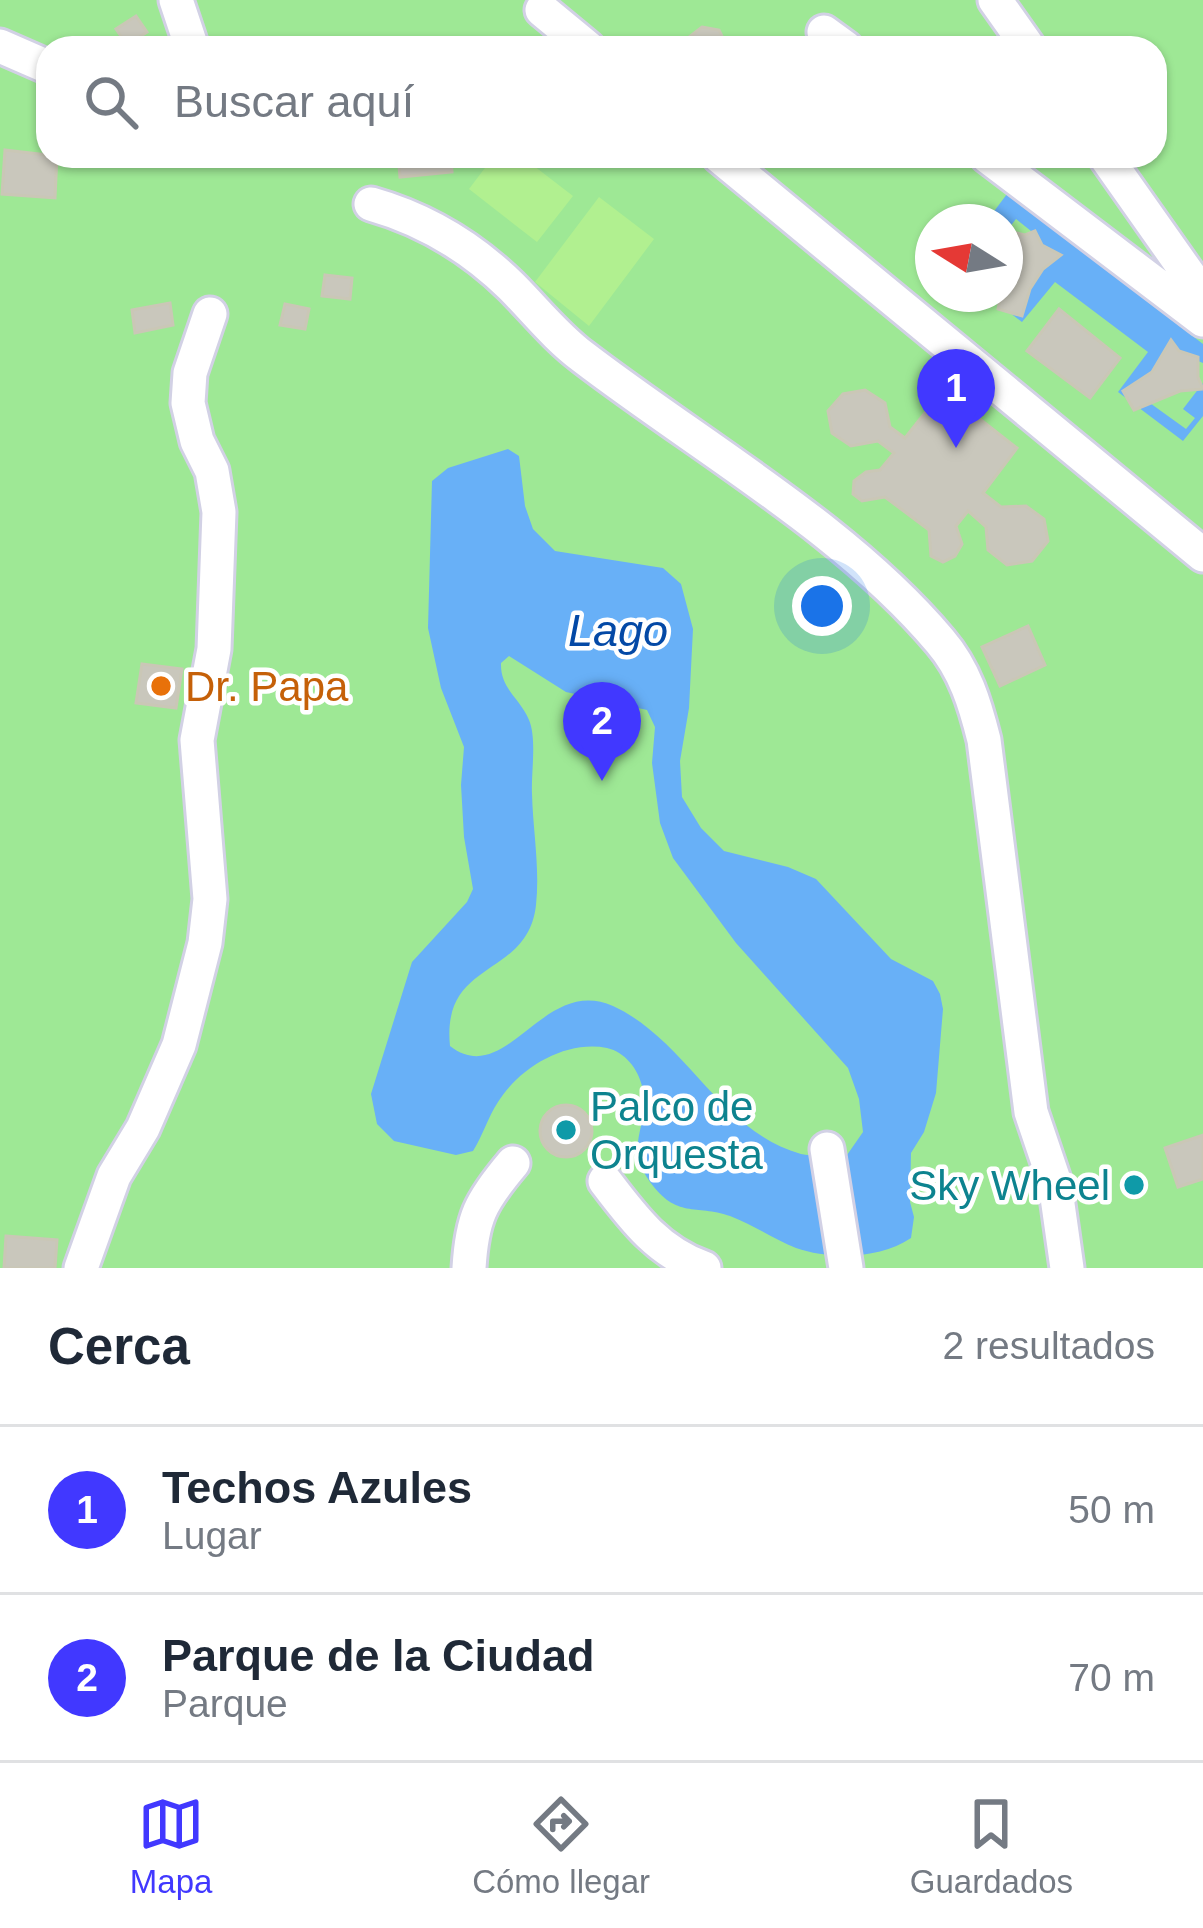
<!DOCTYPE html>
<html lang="es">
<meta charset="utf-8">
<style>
:root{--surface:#fff;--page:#f2f2f3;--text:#1f2937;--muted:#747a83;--line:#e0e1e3;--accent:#4138ff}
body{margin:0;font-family:Arial,sans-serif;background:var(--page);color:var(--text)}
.compass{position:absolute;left:915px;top:204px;width:108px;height:108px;border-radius:50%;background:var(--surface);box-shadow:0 3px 9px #0004;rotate:281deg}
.you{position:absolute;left:822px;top:606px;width:42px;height:42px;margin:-30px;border:9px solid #fff;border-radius:50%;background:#1a73e8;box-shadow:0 0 0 18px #1a73e833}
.badge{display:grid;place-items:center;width:78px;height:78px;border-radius:50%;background:var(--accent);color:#fff;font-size:39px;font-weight:700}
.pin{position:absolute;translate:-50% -99px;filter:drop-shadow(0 3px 6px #0008)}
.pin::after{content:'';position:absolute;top:63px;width:42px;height:36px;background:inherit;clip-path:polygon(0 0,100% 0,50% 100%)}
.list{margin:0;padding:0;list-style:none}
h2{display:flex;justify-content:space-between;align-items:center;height:156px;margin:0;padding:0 48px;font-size:51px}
h2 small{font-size:39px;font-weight:400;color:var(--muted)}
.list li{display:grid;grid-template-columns:78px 1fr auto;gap:36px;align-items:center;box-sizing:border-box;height:168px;padding:0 48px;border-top:3px solid var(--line)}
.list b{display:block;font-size:45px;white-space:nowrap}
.list p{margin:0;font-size:39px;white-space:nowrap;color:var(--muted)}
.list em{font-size:39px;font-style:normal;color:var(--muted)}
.icon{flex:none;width:66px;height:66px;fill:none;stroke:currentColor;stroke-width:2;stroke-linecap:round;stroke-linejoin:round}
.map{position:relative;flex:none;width:1203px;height:1268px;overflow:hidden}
.search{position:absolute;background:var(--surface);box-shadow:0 3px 9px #0004;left:36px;right:36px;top:36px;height:132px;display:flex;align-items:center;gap:30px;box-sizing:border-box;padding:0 42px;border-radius:36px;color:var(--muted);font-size:45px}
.sheet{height:492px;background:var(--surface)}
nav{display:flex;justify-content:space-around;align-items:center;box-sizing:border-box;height:168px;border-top:3px solid var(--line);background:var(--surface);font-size:33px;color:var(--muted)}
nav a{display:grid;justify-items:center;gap:6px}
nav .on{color:var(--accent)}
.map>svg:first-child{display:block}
.green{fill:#9ee895;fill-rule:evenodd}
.pitch{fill:#b1f090}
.water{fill:#68b0f7;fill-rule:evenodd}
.building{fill:#c9c7bc;stroke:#cac7b6;stroke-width:3}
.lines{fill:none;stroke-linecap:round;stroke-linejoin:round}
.street-casing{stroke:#d2d1e5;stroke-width:39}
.street{stroke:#fff;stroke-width:33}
.food-dot{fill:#e8710a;stroke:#fff;stroke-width:4.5}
.culture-dot{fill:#0f9aa8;stroke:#fff;stroke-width:4.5}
.labels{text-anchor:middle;stroke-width:9;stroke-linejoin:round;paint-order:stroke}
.food-label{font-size:42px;fill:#c56008;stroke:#fff;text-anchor:start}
.culture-label{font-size:42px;fill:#0d838f;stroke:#fff;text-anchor:start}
.water-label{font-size:45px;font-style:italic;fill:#0449a6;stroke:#fff}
</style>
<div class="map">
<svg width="1203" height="1268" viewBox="0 0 1203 1268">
<rect width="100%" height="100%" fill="#eeeadc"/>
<path class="green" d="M 0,0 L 1203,0 L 1203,1268 L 0,1268 ZM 48,48 L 1155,48 L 1155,156 L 48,156 ZM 933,222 L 1005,222 L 1005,294 L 933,294 Z"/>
<path class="pitch" d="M 494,156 L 521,156 L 573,196 L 537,242 L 469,189 Z
M 599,197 L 654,239 L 589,326 L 535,282 Z"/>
<path class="water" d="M 1007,194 L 1203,344 L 1203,363 L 1198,361 L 1190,373 L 1165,355 L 1136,393 L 1186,429 L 1195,418 L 1183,409 L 1203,383 L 1203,416 L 1183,441 L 1118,392 L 1148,352 L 1055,282 L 1022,322 L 985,294 L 1005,294 L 1018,302 L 1047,264 L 1020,245 L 1031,231 L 1016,219 L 1005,233 L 1005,222 L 986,222 Z
M 508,449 L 519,456 L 525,506 L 533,529 L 555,551 L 663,568 L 681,584 L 693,629 L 689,708 L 680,761 L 682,797 L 701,828 L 724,851 L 788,867 L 816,879 L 891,959 L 933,981 L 940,994 L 943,1009 L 936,1093 L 924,1132 L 911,1153 L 910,1202 L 914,1217 L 911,1238 C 880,1259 831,1260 796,1248 C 773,1239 754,1225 730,1216 C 695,1204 677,1219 650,1182 C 622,1143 652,1125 642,1086 C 638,1069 625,1052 607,1048 C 566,1040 520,1067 498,1102 C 488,1117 483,1135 473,1151 L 456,1155 L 394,1141 L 377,1124 L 371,1094 L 412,962 L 467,902 L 473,889 L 464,837 L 461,785 L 464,747 L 441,688 L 428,628 L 432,481 L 448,468 ZM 509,656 L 566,692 L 647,710 L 655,727 L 652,763 L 660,823 L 673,858 L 736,943 L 848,1068 L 859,1099 L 863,1132 L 847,1155 C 833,1155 814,1157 801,1154 C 719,1131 687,1040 613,1006 C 542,975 507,1090 450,1046 C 441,958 528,979 536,905 C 540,868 533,831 532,794 C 531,772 537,739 529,720 C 520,698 500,689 501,663 Z"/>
<path class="building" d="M 136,16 L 147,32 L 127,45 L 116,29 Z
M 702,27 L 719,30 L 728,48 L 685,48 L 688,38 Z
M 5,150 L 57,156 L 55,198 L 2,194 Z
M 398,156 L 451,156 L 452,172 L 400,177 Z
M 1005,230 L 1025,235 L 1035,231 L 1042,245 L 1061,255 L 1043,269 L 1030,289 L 1022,316 L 998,309 L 1001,294 L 1005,294 Z
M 325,275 L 352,278 L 350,299 L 322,296 Z
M 170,303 L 173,325 L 135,333 L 132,310 Z
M 285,304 L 309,309 L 305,329 L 280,325 Z
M 1059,309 L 1120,358 L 1090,398 L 1027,351 Z
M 1171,340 L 1179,351 L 1198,357 L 1198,377 L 1203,389 L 1180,391 L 1134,410 L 1123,391 L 1152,372 Z
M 865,390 L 885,403 L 890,427 L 905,438 L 943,390 L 1017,448 L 983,493 L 1001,507 L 1026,506 L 1044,519 L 1048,541 L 1032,561 L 1007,565 L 988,550 L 986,527 L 968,511 L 956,526 L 962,544 L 955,556 L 943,562 L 931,556 L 929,530 L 885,497 L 862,501 L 853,494 L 854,481 L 866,472 L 880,470 L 894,453 L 878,441 L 851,446 L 832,433 L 828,411 L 843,394 Z
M 1028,626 L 1045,665 L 1000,686 L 982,647 Z
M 142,664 L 182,669 L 176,708 L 136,703 Z
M540 1131a26 26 0 1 1 52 0a26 26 0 1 1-52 0Z
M 1203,1135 L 1203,1179 L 1178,1187 L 1165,1148 Z
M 6,1236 L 57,1240 L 55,1268 L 4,1268 Z"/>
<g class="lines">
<defs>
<path id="street" d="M 176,0 L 192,48
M 995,0 L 1029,48
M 542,10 L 588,48
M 824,32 L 846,48
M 0,46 L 48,67
M 719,156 L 1203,555
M 987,156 L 1203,320
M 1105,156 L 1203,295
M 371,204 C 424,219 471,247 511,286 C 535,310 556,337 583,357 C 699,446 846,529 940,641 C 965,670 975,704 984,740 L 1031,1112 L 1055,1183 L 1067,1268
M 827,1149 L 846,1268
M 605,1181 C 633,1218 658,1252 704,1268
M 81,1268 L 114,1176 L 143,1128 L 179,1045 L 205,943 L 210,899 L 197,740 L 214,649 L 219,512 L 212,471 L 197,441 L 188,403 L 190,373 L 210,314
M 469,1268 C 472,1218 480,1202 513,1163"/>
</defs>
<use href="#street" class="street-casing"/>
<use href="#street" class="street"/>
</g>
<circle class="food-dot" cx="161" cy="686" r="12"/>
<g class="culture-dot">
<circle cx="566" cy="1130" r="12"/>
<circle cx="1134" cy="1185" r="12"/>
</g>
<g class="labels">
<g class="food-label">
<text x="185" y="701">Dr. Papa</text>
</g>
<g class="culture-label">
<text x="590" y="1121">Palco de<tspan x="590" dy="48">Orquesta</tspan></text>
<text x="1110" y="1200" text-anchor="end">Sky Wheel</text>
</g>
<g class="water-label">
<text x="618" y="646">Lago</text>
</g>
</g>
</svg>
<svg class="compass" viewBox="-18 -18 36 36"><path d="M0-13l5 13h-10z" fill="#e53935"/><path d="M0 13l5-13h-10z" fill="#747a83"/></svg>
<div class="you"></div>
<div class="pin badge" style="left:956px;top:448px">1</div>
<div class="pin badge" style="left:602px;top:781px">2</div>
<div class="search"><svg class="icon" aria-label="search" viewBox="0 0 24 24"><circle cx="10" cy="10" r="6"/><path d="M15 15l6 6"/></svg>Buscar aquí</div>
</div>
<section class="sheet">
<h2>Cerca<small>2 resultados</small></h2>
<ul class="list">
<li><span class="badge">1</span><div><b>Techos Azules</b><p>Lugar</p></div><em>50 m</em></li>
<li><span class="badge">2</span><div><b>Parque de la Ciudad</b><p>Parque</p></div><em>70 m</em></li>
</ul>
</section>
<nav>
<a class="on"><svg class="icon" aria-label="map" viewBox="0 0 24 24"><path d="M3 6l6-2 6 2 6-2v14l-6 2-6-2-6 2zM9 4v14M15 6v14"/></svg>Mapa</a>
<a><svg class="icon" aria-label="directions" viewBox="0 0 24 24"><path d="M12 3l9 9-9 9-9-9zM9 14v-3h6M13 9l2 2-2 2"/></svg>Cómo llegar</a>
<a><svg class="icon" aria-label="saved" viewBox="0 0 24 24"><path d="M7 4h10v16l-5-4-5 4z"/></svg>Guardados</a>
</nav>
